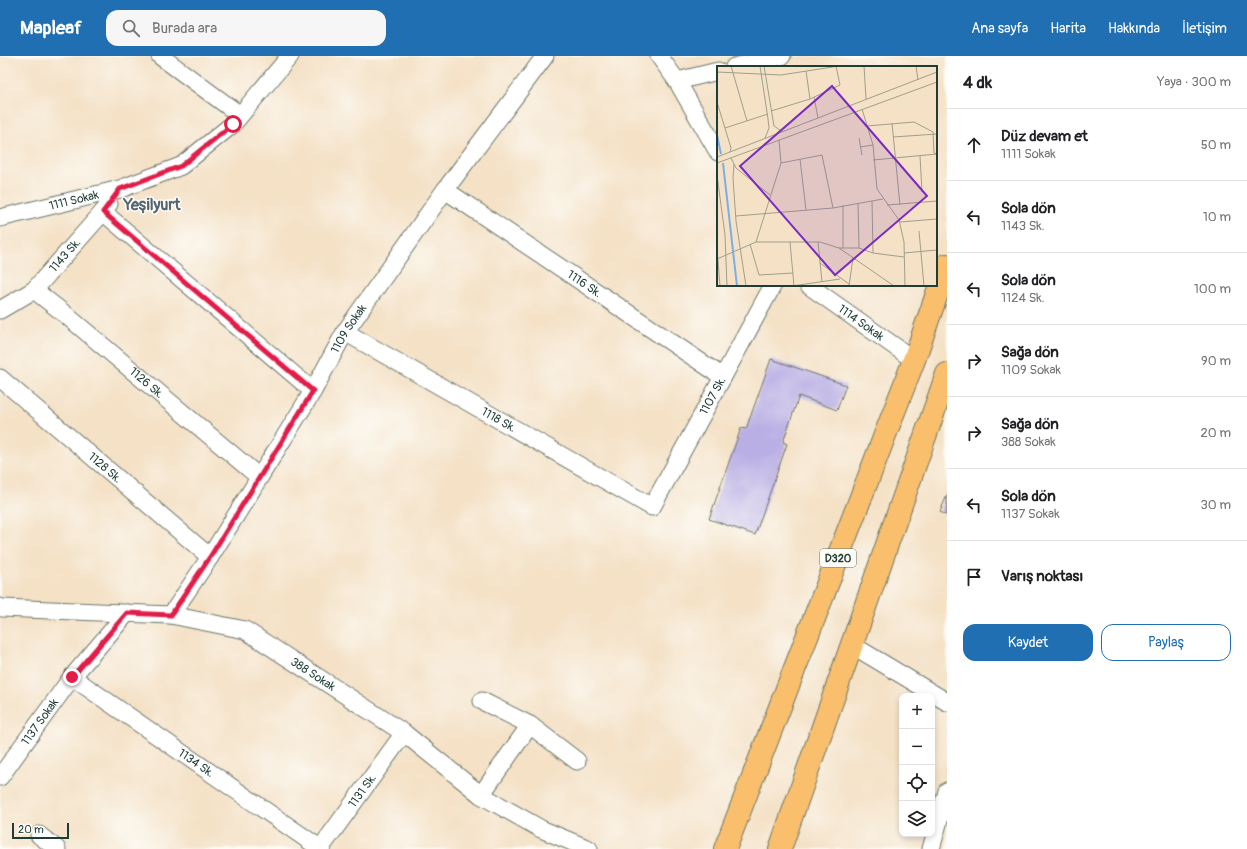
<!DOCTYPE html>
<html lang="tr">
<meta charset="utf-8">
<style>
:root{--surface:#fff;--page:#f6f6f6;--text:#202124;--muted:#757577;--line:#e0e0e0;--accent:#1f6fb2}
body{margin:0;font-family:Pangolin,sans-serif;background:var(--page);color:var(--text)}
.controls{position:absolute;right:12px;bottom:12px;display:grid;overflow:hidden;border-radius:8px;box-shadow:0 2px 6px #0003}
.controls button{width:36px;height:36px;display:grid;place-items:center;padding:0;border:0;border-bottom:1px solid var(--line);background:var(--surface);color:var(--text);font:20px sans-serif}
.scale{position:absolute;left:12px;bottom:10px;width:57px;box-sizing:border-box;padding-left:4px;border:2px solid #1f3d34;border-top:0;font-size:11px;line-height:14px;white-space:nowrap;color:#1f3d34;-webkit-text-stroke:3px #fdfcf7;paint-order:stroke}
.stop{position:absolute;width:12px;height:12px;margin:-9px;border:3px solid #e11d48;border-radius:50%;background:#fff}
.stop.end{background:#e11d48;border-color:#fff;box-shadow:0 1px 4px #0008}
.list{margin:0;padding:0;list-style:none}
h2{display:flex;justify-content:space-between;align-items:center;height:52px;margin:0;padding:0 16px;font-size:17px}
h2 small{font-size:13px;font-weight:400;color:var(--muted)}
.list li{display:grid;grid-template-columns:26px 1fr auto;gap:12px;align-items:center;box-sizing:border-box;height:72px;padding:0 16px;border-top:1px solid var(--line)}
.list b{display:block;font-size:15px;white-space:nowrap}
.list p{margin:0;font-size:13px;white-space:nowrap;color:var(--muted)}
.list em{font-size:13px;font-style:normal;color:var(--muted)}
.actions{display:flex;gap:8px;padding:12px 16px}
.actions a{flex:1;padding:9px 0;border:1px solid var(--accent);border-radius:12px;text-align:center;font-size:14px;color:var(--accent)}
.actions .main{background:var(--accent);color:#fff}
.icon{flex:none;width:22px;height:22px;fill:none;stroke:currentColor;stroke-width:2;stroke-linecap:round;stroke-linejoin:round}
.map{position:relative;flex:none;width:947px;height:793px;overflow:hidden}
header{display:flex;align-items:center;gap:24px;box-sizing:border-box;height:56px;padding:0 20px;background:var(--accent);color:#fff}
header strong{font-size:19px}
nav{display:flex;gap:22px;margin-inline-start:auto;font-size:14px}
.search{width:280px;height:36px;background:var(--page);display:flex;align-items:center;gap:10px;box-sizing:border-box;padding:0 14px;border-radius:12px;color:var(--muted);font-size:15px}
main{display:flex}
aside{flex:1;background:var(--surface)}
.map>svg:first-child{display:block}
.building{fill:#baafe5}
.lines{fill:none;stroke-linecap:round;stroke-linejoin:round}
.minor-casing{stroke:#6a7667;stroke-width:19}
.trunk-casing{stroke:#6a7667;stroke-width:24}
.minor{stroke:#fff;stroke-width:17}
.trunk{stroke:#f9bf6d;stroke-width:22}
.route{stroke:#e11d48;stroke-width:5}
.labels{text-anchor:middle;stroke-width:3;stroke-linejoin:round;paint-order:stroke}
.shield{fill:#fdfcf7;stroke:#62766e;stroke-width:1}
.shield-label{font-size:11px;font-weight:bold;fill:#1f3d34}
.street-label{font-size:12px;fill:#1f3d34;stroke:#fdfcf7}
.district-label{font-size:16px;font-weight:bold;fill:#556572;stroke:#fdfcf7}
.inset-river{fill:none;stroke:#7aaee7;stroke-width:2}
.inset-road{fill:none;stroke:#9f9f8c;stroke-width:1}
.view{fill:#7b2cbf;fill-opacity:0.15;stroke:#7b2cbf;stroke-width:2}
.inset-edge{fill:none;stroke:#1f3d34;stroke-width:2}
</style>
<header>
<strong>Mapleaf</strong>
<div class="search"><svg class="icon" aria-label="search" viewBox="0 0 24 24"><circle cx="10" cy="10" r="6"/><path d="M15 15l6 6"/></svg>Burada ara</div>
<nav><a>Ana sayfa</a><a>Harita</a><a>Hakkında</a><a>İletişim</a></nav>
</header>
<main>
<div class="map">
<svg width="947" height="793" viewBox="0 0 947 793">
<rect width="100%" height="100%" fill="#fdfcf7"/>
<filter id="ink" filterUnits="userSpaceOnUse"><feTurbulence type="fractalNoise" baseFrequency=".025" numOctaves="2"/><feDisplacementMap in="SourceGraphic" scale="8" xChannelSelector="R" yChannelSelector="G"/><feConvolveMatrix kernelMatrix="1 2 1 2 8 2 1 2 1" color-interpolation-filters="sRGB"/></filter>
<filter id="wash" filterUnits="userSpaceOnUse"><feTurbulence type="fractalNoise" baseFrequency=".012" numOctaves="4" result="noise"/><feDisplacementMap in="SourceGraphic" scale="16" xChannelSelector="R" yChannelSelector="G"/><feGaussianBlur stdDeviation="0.9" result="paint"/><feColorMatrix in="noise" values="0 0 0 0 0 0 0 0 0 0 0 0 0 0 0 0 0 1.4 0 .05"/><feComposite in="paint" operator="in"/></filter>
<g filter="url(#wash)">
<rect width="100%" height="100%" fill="#f4e1c6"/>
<g id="blocks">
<path class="building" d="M 771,303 L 846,329 L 837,354 L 799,340 L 783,386 L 787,388 L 755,479 L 709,463 L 741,372 L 746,373 Z
M 947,439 L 947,459 L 940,456 Z"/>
</g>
</g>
<g filter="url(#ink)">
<use href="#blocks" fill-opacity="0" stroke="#6a7667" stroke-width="1"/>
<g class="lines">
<defs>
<g id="minor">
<path d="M 160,0 L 240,59"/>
<path d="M 659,0 L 677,25 L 718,96"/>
<path d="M 734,11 L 782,0"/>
<path d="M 677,25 L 718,15"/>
<path id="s1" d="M 445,134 L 723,321"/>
<path d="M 103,156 L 313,335"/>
<path id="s2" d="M 0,162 L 120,133 L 181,110 L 233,68 L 290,0"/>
<path id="s3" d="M 808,229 L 914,304"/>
<path id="s4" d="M 34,234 L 66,259 L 259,421"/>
<path id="s5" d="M 0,254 L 34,234 L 103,156 L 109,148"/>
<path id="s6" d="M 345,276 L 652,451 L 773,229"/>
<path id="s7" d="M 0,322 L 210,501"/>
<path id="s8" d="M 0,551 L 2,552 L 171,559 L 245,574 L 404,677 L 481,739 L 541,773 L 589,793"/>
<path id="s9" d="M 171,559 L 210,501 L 313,335 L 345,276 L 445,134 L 545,0"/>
<path d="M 852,589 L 947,646"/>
<path id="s10" d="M 72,621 L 321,793"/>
<path d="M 482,645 L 530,669 L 577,705"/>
<path id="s11" d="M 0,721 L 72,621 L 127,557"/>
<path d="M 481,739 L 530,669"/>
<path d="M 39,779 L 57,793"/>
<path id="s12" d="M 320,793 L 404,677"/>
<path d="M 931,793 L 947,735"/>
</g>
<path id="trunk" d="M 725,793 L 914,304 L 947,209
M 780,793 L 947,318"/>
</defs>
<use href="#minor" class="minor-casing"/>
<use href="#trunk" class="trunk-casing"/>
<use href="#minor" class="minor"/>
<use href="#trunk" class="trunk"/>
</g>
</g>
<g class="lines" filter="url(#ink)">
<path class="route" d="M 72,621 L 127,557 L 171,559 L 210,501 L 313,335 L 103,156 L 120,133 L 181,110 L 233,68"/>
</g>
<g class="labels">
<rect class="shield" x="820" y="493" width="36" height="18" rx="3"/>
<g class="shield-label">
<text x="838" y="506">D320</text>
</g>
<g class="street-label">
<text dy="4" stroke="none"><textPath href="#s2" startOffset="76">1111 Sokak</textPath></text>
<text dy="4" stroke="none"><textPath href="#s5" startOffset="86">1143 Sk.</textPath></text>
<text dy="4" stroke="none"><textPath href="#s1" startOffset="168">1116 Sk.</textPath></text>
<text dy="4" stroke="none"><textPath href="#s3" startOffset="65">1114 Sokak</textPath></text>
<text dy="4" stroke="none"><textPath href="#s9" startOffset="337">1109 Sokak</textPath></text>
<text dy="4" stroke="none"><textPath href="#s4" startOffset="146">1126 Sk.</textPath></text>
<text dy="4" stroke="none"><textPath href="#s6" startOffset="480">1107 Sk.</textPath></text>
<text dy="4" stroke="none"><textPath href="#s6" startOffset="177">1118 Sk.</textPath></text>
<text dy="4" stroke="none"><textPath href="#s7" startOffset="138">1128 Sk.</textPath></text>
<text dy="4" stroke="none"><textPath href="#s8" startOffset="328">388 Sokak</textPath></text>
<text dy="4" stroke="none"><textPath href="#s11" startOffset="68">1137 Sokak</textPath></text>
<text dy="4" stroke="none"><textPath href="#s10" startOffset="151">1134 Sk.</textPath></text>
<text dy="4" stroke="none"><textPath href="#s12" startOffset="72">1131 Sk.</textPath></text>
</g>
<g class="district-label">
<text x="152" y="154">Yeşilyurt</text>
</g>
</g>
<g transform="translate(717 10)">
<rect width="220" height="220" fill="#f4e1c6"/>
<path class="inset-river" d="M 0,69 L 4,88M 6,97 L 20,220"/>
<path class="inset-road" d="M 14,0 L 30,55M 43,0 L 51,53 L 52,62 L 48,72M 47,0 L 57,60 L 66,66M 147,0 L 149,33M 199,0 L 201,14M 89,5 L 93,33M 0,6 L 64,9 L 122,0M 97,31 L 101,52M 0,36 L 14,82 L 13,86M 145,43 L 156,79 L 160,123 L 182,154 L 187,176 L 188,220M 54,45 L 93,33 L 123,19 L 119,0M 175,57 L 183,139M 150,60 L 197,56 L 216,66 L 217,87 L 220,88M 8,62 L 51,48M 176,71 L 220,68M 142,72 L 145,89M 143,81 L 156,79M 203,90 L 205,126M 0,91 L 220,6M 14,92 L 19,102 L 53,129M 83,93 L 89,144M 156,94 L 220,88M 0,97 L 220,16M 64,97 L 105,89 L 116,142M 17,98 L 16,112 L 19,155 L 29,220M 0,109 L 8,169 L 10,220M 155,135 L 156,187M 141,137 L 142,182M 126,139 L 126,182M 170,139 L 220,135M 19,150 L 116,142 L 166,133M 183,156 L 220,153M 202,165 L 207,220M 39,176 L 64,97 L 62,74M 73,176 L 77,220M 101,176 L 105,216M 33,178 L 42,209 L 76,207M 0,182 L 3,220M 122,182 L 142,182 L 156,187 L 187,191M 187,187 L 220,184M 0,193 L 39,176 L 103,176 L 122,182 L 177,220M 103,197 L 132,218M 75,220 L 123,213M 132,220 L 136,192"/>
<path class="view" d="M 115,20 L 210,130 L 118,209 L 23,100 Z"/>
<rect width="220" height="220" class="inset-edge"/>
</g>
</svg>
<div class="controls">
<button>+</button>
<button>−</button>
<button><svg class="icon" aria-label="locate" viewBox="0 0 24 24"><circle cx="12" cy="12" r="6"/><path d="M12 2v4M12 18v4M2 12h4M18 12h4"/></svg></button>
<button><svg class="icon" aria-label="layers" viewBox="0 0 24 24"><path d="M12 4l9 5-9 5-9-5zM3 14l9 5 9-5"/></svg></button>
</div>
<div class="scale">20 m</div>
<div class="stop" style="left:233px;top:68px"></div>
<div class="stop end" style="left:72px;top:621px"></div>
</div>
<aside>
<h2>4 dk<small>Yaya · 300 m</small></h2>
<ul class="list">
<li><svg class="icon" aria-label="ahead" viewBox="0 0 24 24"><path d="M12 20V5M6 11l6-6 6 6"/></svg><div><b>Düz devam et</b><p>1111 Sokak</p></div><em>50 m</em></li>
<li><svg class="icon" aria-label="left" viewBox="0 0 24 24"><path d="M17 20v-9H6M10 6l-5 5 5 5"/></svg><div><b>Sola dön</b><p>1143 Sk.</p></div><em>10 m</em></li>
<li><svg class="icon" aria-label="left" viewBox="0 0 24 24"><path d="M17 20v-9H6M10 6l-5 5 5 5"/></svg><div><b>Sola dön</b><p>1124 Sk.</p></div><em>100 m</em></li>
<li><svg class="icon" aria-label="right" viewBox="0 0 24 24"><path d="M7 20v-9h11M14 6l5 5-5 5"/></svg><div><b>Sağa dön</b><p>1109 Sokak</p></div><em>90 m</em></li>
<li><svg class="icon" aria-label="right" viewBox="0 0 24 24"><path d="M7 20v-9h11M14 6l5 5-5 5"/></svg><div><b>Sağa dön</b><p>388 Sokak</p></div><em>20 m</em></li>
<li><svg class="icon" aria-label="left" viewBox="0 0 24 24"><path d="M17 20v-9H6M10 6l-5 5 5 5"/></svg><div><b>Sola dön</b><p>1137 Sokak</p></div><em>30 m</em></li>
<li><svg class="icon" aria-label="arrive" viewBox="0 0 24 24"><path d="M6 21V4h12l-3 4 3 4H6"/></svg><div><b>Varış noktası</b></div></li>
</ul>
<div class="actions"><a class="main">Kaydet</a><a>Paylaş</a></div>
</aside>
</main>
